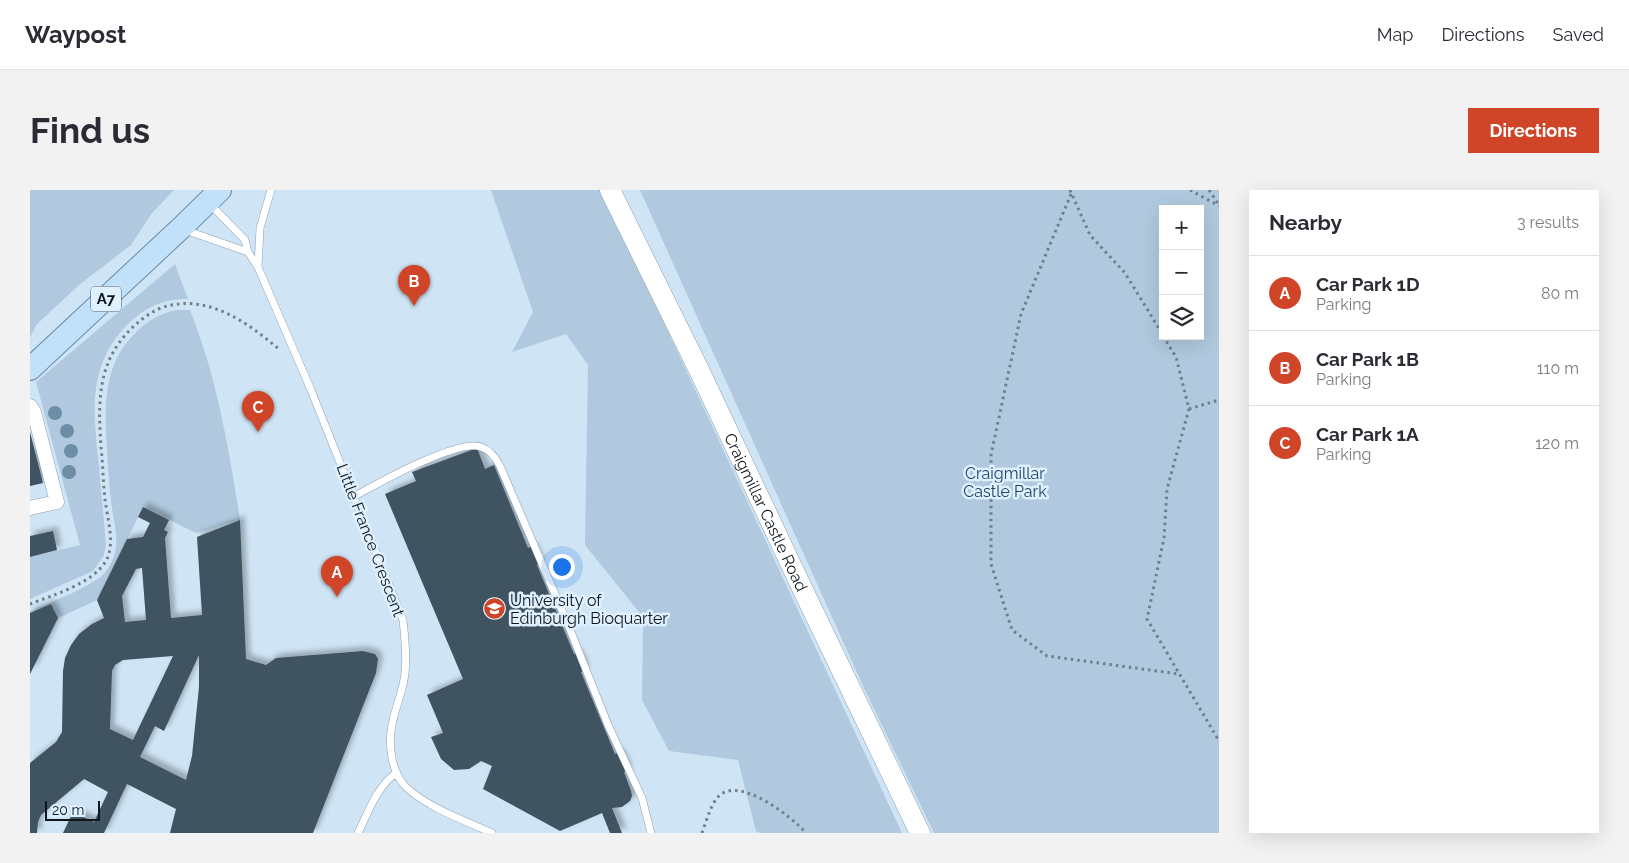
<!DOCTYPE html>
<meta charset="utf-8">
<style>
:root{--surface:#fff;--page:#f2f2f3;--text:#2b2b33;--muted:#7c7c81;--line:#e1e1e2;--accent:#d04527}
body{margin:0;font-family:Raleway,sans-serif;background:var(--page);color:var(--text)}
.controls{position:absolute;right:15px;top:15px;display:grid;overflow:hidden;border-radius:0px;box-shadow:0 5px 20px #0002}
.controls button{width:45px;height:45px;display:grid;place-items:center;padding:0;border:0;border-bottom:1px solid var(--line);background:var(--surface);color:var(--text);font:25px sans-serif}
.scale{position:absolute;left:15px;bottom:12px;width:55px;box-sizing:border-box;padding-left:5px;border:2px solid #0f161c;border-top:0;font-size:14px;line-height:18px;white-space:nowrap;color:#0f161c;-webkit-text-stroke:4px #dff0ff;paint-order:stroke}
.you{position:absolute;left:531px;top:376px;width:18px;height:18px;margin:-12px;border:4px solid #fff;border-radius:50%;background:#1a73e8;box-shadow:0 0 0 8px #1a73e833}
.badge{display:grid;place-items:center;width:32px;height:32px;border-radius:50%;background:var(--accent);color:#fff;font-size:16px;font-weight:700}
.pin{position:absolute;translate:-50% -41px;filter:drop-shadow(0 1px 2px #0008)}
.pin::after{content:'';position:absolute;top:26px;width:18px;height:15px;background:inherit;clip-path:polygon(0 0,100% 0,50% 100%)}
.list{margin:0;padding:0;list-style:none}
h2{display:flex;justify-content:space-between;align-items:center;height:65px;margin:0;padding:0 20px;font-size:21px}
h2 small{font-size:16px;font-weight:400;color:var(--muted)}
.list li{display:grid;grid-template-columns:32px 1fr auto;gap:15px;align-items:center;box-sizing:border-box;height:75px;padding:0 20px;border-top:1px solid var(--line)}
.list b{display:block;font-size:19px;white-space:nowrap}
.list p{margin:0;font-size:16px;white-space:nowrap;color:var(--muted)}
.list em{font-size:16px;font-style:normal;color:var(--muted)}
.icon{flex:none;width:28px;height:28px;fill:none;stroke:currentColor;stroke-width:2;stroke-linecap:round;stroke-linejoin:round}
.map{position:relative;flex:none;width:1189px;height:643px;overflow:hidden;border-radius:0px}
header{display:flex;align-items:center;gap:30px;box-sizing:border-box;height:70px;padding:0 25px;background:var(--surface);border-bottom:1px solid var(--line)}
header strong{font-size:24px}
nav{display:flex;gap:28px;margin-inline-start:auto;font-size:18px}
.intro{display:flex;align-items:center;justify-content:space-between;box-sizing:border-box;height:120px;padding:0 30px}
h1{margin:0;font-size:35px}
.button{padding:12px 22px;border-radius:0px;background:var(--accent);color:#fff;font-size:18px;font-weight:700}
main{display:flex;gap:30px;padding:0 30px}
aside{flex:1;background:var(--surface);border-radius:0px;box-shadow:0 5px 20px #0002}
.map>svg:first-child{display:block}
.green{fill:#b0c9de;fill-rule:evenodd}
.building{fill:#405261;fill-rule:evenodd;filter:url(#shadow)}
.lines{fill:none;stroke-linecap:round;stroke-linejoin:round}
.lane-casing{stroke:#8ea1b2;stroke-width:8}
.street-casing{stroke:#8ea1b2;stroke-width:15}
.secondary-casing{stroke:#8ea1b2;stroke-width:21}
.primary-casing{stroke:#678caa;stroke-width:24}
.path{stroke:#707e8a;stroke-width:3;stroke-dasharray:2.5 4;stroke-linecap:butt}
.lane{stroke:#fff;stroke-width:7}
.street{stroke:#fff;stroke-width:14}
.secondary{stroke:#fff;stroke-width:20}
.primary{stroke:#c1e0fa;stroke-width:22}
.tree{fill:#6d8da6}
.labels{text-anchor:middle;stroke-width:5;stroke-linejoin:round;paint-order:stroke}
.shield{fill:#dff0ff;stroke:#4d5760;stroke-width:1}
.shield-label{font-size:15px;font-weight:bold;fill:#0f161c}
.park-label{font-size:16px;fill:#1d4665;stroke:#dff0ff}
.street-label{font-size:16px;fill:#0f161c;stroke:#dff0ff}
.poi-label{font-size:16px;fill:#0f161c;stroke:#dff0ff;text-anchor:start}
</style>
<header>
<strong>Waypost</strong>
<nav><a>Map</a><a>Directions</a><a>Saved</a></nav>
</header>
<div class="intro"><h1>Find us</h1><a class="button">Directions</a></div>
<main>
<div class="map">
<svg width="1189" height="643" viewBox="0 0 1189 643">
<defs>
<filter id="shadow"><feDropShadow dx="4.5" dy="-4.5" stdDeviation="2.5" flood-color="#0004"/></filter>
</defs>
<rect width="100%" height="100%" fill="#cfe4f5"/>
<path class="green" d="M 0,0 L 144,0 L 122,23 L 101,55 L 49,95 L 6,135 L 0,148 Z
M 461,0 L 572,0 L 872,643 L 730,643 L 726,641 L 708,570 L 639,561 L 612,510 L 613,427 L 555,355 L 558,175 L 536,144 L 482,162 L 503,122 Z
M 610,0 L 1189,0 L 1189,643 L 904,643 L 833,496 ZM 1133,19 L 1170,19 L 1170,146 L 1133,146 Z
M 145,74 L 158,109 C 133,109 115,117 97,135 C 57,176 63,224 69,275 C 71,302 74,329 76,355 L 74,365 L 63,381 L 0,409 L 0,367 L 50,355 L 6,192 Z
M 147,120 L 160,120 C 187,188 199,259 210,330 L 166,343 L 113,317 L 67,410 L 28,428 L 0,484 L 0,421 C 18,413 68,395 77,380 C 93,357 84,337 81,311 C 79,294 78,278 77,261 C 75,223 72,184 97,152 C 111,135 126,124 147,120 Z"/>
<path class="building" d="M 0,242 L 13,293 L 0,296 Z
M 447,258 L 455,279 L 464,275 L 498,358 L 502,356 L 510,373 L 507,375 L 544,464 L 547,463 L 555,480 L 551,482 L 585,564 L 589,562 L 598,581 L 594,582 L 601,601 L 602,606 L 600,611 L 592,617 L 582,618 L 592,643 L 580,643 L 572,623 L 530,641 L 453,599 L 462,576 L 451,571 L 439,579 L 424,580 L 411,569 L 401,547 L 413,543 L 397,505 L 433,489 L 355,304 L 386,291 L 382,282 Z
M 113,317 L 139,330 L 134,340 L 138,342 L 135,348 L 141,428 L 172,425 L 167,347 L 210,330 L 216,469 L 236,475 L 246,468 L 333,461 L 345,464 L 348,469 L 346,483 L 283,643 L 140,643 L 146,619 L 97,594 L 74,643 L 33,643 L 43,622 L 64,632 L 78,602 L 54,589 L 11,625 L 8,632 L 7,643 L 0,643 L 0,573 L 26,552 L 32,542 L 33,481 L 35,468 L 41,455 L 49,444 L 62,434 L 74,428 L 67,410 L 97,349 L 113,347 L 120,333 L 108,327 ZM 112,378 L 116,430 L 95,432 L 92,406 L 106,379 ZM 169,465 L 169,497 L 162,566 L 156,590 L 110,567 L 125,536 L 134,541 ZM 143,466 L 103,550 L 80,539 L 82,481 L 85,475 L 93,470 Z
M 23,341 L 27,360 L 0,367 L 0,346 Z
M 21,414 L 28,428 L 0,484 L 0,423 Z"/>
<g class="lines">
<defs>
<path id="lane" d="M 180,14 L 215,50 L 218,62 L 228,77 L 281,200 L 373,430 C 375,448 377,466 375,483 C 373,503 365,517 362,535 C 358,555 361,584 378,599 C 401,619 434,630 462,643
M 155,40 L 218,62
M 228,77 L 230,38 L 241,0
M 323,307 C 347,294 428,248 451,257 C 460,260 466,268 470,276 L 537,432 L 578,535 L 612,608 L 621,643
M 328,643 C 339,621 346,598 366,583"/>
<path id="street" d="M 0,216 L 4,222 L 27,312 L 0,318"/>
<g id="secondary">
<path id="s1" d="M 580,0 L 669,180 L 772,398 L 890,643"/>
</g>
<path id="primary" d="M 0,179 L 151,38 L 190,0"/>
</defs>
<use href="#lane" class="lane-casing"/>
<use href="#street" class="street-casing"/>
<use href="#secondary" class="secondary-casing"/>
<use href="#primary" class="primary-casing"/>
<path class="path" d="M 1040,0 L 1060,45 L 1095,83 L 1133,145
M 1160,0 L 1189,16
M 1179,0 L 1189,15
M 1041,4 L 991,124 L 961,265 L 961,374 L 982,440 L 1017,466 L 1149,484
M 1133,146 L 1146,167 L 1159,219 L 1137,299 L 1134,348 L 1117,429 L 1189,551
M 1159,219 L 1189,210
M 0,414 C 23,405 65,393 77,369 C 85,351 77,328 75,309 C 73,292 73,274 71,257 C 68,213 67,173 100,140 C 109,131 119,123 131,118 C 176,102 217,132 250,160
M 672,643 C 676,632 680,617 687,608 C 707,583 762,627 776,643"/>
<use href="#lane" class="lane"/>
<use href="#street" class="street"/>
<use href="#secondary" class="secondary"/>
<use href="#primary" class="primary"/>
</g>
<g class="tree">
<circle cx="25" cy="223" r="7"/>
<circle cx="37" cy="241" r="7"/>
<circle cx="41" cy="261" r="7"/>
<circle cx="39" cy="282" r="7"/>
</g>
<defs>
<symbol id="university-disc" viewBox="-11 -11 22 22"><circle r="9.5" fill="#d04527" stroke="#dff0ff"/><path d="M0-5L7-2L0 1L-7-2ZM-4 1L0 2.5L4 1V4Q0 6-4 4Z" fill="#fff"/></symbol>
</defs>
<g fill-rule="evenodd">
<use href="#university-disc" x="452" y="406" width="25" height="25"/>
</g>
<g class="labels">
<rect class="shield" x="61" y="96.5" width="30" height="25" rx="4"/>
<g class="shield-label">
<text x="76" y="114">A7</text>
</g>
<g class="park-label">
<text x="975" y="289">Craigmillar<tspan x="975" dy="18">Castle Park</tspan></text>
</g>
<g class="street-label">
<text dy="6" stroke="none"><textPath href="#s1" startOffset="358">Craigmillar Castle Road</textPath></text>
<text transform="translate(341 350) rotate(69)" y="6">Little France Crescent</text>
</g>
<g class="poi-label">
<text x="480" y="416">University of<tspan x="480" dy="18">Edinburgh Bioquarter</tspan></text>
</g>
</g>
</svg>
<div class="controls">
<button>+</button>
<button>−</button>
<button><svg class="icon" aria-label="layers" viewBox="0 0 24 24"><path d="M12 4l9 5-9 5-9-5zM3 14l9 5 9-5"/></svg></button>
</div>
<div class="scale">20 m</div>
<div class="you"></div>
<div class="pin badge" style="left:307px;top:407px">A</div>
<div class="pin badge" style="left:384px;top:116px">B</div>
<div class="pin badge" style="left:228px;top:242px">C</div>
</div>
<aside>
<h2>Nearby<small>3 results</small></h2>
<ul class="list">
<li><span class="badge">A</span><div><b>Car Park 1D</b><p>Parking</p></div><em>80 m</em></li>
<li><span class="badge">B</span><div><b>Car Park 1B</b><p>Parking</p></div><em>110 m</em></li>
<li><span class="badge">C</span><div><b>Car Park 1A</b><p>Parking</p></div><em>120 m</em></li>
</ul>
</aside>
</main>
